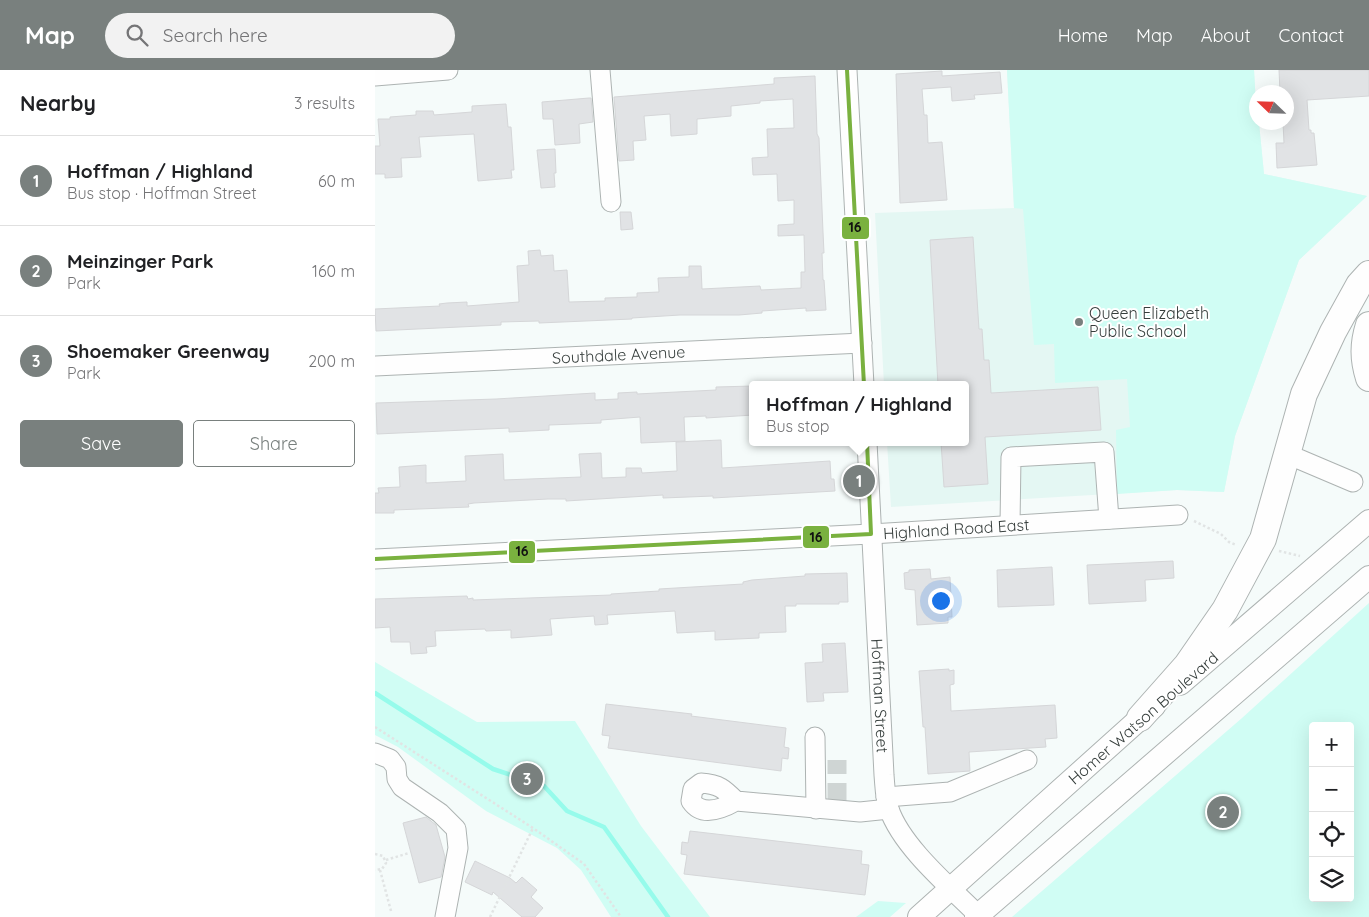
<!DOCTYPE html>
<meta charset="utf-8">
<style>
:root{--surface:#fff;--page:#f2f2f2;--text:#202124;--muted:#757577;--line:#e0e0e0;--accent:#79807e}
body{margin:0;font-family:Quicksand,sans-serif;background:var(--page);color:var(--text)}
.controls{position:absolute;right:15px;bottom:15px;display:grid;overflow:hidden;border-radius:5px;box-shadow:0 5px 20px #0002}
.controls button{width:45px;height:45px;display:grid;place-items:center;padding:0;border:0;border-bottom:1px solid var(--line);background:var(--surface);color:var(--text);font:25px sans-serif}
.compass{position:absolute;left:874px;top:15px;width:45px;height:45px;border-radius:50%;background:var(--surface);box-shadow:0 5px 20px #0002;rotate:293deg}
.you{position:absolute;left:565px;top:530px;width:18px;height:18px;margin:-12px;border:4px solid #fff;border-radius:50%;background:#1a73e8;box-shadow:0 0 0 8px #1a73e833}
.badge{display:grid;place-items:center;width:32px;height:32px;border-radius:50%;background:var(--accent);color:#fff;font-size:16px;font-weight:700}
.pin{position:absolute;translate:-50% -50%;border:2px solid #fff;box-shadow:0 1px 5px #0006}
.popup{position:absolute;left:374px;top:311px;width:220px;height:65px;box-sizing:border-box;display:grid;place-content:center;border-radius:5px;background:var(--surface);filter:drop-shadow(0 1px 4px #0005);font-size:16px;white-space:nowrap;color:var(--muted)}
.popup b{font-size:19px;color:var(--text)}
.popup::after{content:'';position:absolute;left:50%;top:100%;margin-left:-10px;border:10px solid transparent;border-top-color:var(--surface)}
.list{margin:0;padding:0;list-style:none}
h2{display:flex;justify-content:space-between;align-items:center;height:65px;margin:0;padding:0 20px;font-size:21px}
h2 small{font-size:16px;font-weight:400;color:var(--muted)}
.list li{display:grid;grid-template-columns:32px 1fr auto;gap:15px;align-items:center;box-sizing:border-box;height:90px;padding:0 20px;border-top:1px solid var(--line)}
.list b{display:block;font-size:19px;white-space:nowrap}
.list p{margin:0;font-size:16px;white-space:nowrap;color:var(--muted)}
.list em{font-size:16px;font-style:normal;color:var(--muted)}
.actions{display:flex;gap:10px;padding:15px 20px}
.actions a{flex:1;padding:11px 0;border:1px solid var(--accent);border-radius:5px;text-align:center;font-size:18px;color:var(--accent)}
.actions .main{background:var(--accent);color:#fff}
.icon{flex:none;width:28px;height:28px;fill:none;stroke:currentColor;stroke-width:2;stroke-linecap:round;stroke-linejoin:round}
.map{position:relative;flex:none;width:994px;height:847px;overflow:hidden}
header{display:flex;align-items:center;gap:30px;box-sizing:border-box;height:70px;padding:0 25px;background:var(--accent);color:#fff}
header strong{font-size:24px}
nav{display:flex;gap:28px;margin-inline-start:auto;font-size:18px}
.search{width:350px;height:45px;background:var(--page);display:flex;align-items:center;gap:12px;box-sizing:border-box;padding:0 18px;border-radius:28px;color:var(--muted);font-size:19px}
main{display:flex}
aside{flex:1;background:var(--surface)}
.map>svg:first-child{display:block}
.built{fill:#e4f7f3}
.green{fill:#d0fdf4;fill-rule:evenodd}
.lines{fill:none;stroke-linecap:round;stroke-linejoin:round}
.stream{stroke:#96fbeb;stroke-width:4.5}
.building{fill:#e1e3e5;stroke:#d5d6d8}
.minor-tunnel{stroke:#cfd5d4;stroke-width:19;stroke-dasharray:19 9;stroke-linecap:butt}
.minor-casing{stroke:#adb3b2;stroke-width:21}
.major-casing{stroke:#adb3b2;stroke-width:24}
.highway-casing{stroke:#adb3b2;stroke-width:28}
.path{stroke:#e1e4e4;stroke-width:2.5;stroke-dasharray:2.5 2.5;stroke-linecap:butt}
.minor{stroke:#fefefe;stroke-width:19}
.major{stroke:#fefefe;stroke-width:22}
.highway{stroke:#fefefe;stroke-width:26}
.bus-1-casing{stroke:#fff;stroke-width:8}
.bus-1{stroke:#7ab13f;stroke-width:4}
.poi-dot{fill:#79807e;stroke:#fff;stroke-width:2}
.labels{text-anchor:middle;stroke-width:4;stroke-linejoin:round;paint-order:stroke}
.poi-label{font-size:16px;fill:#363e3c;stroke:#fff;text-anchor:start}
.street-label{font-size:16px;fill:#363e3c;stroke:#fff}
.line-badge{stroke:#fff;stroke-width:2}
.pale-badge-label{font-size:14px;text-anchor:middle;font-weight:bold;fill:#111}
</style>
<header>
<strong>Map</strong>
<div class="search"><svg class="icon" aria-label="search" viewBox="0 0 24 24"><circle cx="10" cy="10" r="6"/><path d="M15 15l6 6"/></svg>Search here</div>
<nav><a>Home</a><a>Map</a><a>About</a><a>Contact</a></nav>
</header>
<main>
<aside>
<h2>Nearby<small>3 results</small></h2>
<ul class="list">
<li><span class="badge">1</span><div><b>Hoffman / Highland</b><p>Bus stop · Hoffman Street</p></div><em>60 m</em></li>
<li><span class="badge">2</span><div><b>Meinzinger Park</b><p>Park</p></div><em>160 m</em></li>
<li><span class="badge">3</span><div><b>Shoemaker Greenway</b><p>Park</p></div><em>200 m</em></li>
</ul>
<div class="actions"><a class="main">Save</a><a>Share</a></div>
</aside>
<div class="map">
<svg width="994" height="847" viewBox="0 0 994 847">
<rect width="100%" height="100%" fill="#f5fbfa"/>
<path class="built" d="M 632,0 L 879,0 L 882,52 L 884,53 L 889,104 L 992,126 L 924,190 L 860,366 L 849,422 L 802,420 L 516,437 L 512,372 L 590,372 L 590,315 L 509,315 L 500,143 L 639,138 Z"/>
<path class="green" d="M 632,0 L 879,0 L 882,52 L 884,53 L 889,104 L 992,126 L 924,190 L 860,366 L 849,422 L 802,420 L 742,424 L 741,360 L 755,357 L 752,309 L 680,313 L 679,274 L 659,275 L 648,139 L 639,138 Z
M 994,533 L 994,847 L 637,847 L 867,648 ZM 938,656 L 975,656 L 975,828 L 938,828 Z
M 0,592 L 102,652 L 200,651 L 266,756 L 335,847 L 236,847 L 206,800 L 182,778 L 111,741 L 23,677 L 0,665 Z
M 503,831 L 531,833 L 515,847 L 481,847 Z"/>
<g class="lines">
<path class="stream" d="M 0,623 L 118,699 L 169,716 L 192,741 L 229,757 L 293,847"/>
</g>
<path class="building" d="M 904,0 L 994,0 L 994,26 L 932,30 L 934,60 L 936,60 L 936,63 L 939,63 L 942,95 L 902,98 L 901,73 L 909,73 L 908,52 L 912,52 L 912,22 L 905,22 Z
M 567,1 L 567,6 L 625,2 L 627,23 L 599,25 L 600,29 L 577,31 L 576,17 L 547,19 L 549,45 L 552,45 L 553,73 L 567,72 L 572,130 L 525,133 L 521,4 Z
M 440,6 L 442,64 L 444,68 L 448,162 L 449,183 L 447,183 L 448,210 L 449,210 L 451,240 L 431,241 L 431,238 L 387,241 L 387,243 L 364,245 L 305,245 L 257,248 L 257,249 L 164,253 L 164,251 L 126,252 L 126,255 L 1,261 L 0,239 L 65,236 L 64,234 L 72,233 L 92,232 L 92,236 L 144,232 L 142,196 L 154,195 L 153,181 L 165,180 L 166,186 L 178,185 L 179,201 L 192,200 L 194,232 L 230,231 L 230,228 L 262,227 L 262,223 L 284,222 L 283,208 L 314,207 L 314,196 L 326,196 L 327,219 L 385,216 L 386,220 L 426,218 L 426,202 L 430,202 L 429,165 L 403,166 L 403,155 L 419,154 L 419,130 L 403,131 L 402,104 L 378,105 L 377,88 L 393,87 L 392,59 L 419,58 L 418,29 L 385,31 L 385,33 L 356,36 L 356,46 L 322,49 L 322,64 L 296,66 L 295,44 L 269,46 L 271,70 L 258,71 L 259,90 L 244,91 L 239,27 L 399,14 L 399,8 Z
M 214,28 L 216,28 L 218,52 L 204,54 L 205,73 L 180,75 L 178,49 L 168,49 L 167,32 Z
M 131,34 L 133,57 L 136,57 L 139,100 L 136,100 L 137,108 L 103,111 L 99,64 L 44,67 L 46,87 L 26,88 L 27,107 L 10,108 L 10,104 L 0,104 L 0,76 L 5,76 L 3,49 L 15,49 L 15,47 L 41,45 L 41,41 L 58,41 L 59,45 L 97,42 L 97,36 Z
M 180,79 L 181,103 L 179,103 L 180,117 L 166,118 L 162,80 Z
M 245,142 L 256,142 L 258,159 L 246,160 Z
M 598,167 L 604,259 L 607,259 L 609,290 L 614,290 L 616,323 L 723,317 L 726,360 L 610,367 L 613,414 L 569,417 L 566,372 L 590,372 L 590,315 L 563,315 L 555,170 Z
M 378,316 L 378,345 L 331,348 L 331,346 L 309,347 L 310,371 L 266,373 L 265,347 L 226,350 L 226,353 L 174,355 L 174,360 L 134,362 L 134,358 L 2,364 L 1,333 L 121,329 L 220,323 L 220,330 L 243,329 L 243,323 L 262,322 L 262,324 L 341,320 L 341,317 Z
M 346,370 L 347,398 L 455,391 L 456,409 L 459,409 L 460,421 L 338,428 L 338,426 L 288,428 L 288,425 L 191,431 L 191,429 L 173,429 L 99,433 L 93,434 L 94,437 L 19,440 L 19,443 L 0,443 L 0,423 L 4,423 L 3,418 L 25,417 L 24,397 L 51,395 L 51,413 L 91,411 L 90,386 L 128,384 L 129,410 L 206,407 L 204,384 L 226,383 L 227,408 L 251,407 L 251,398 L 266,398 L 267,403 L 302,401 L 301,372 Z
M 798,491 L 799,508 L 770,510 L 771,531 L 714,534 L 712,495 Z
M 677,497 L 679,535 L 623,537 L 622,500 Z
M 555,499 L 556,509 L 575,507 L 577,547 L 573,547 L 573,553 L 542,555 L 540,520 L 530,519 L 529,503 L 534,502 L 534,500 Z
M 472,503 L 473,532 L 464,532 L 464,534 L 421,534 L 421,536 L 410,536 L 411,562 L 384,563 L 384,568 L 340,570 L 340,561 L 302,563 L 300,541 L 232,545 L 233,554 L 220,555 L 219,546 L 175,549 L 177,565 L 136,568 L 136,560 L 111,561 L 110,559 L 60,561 L 61,576 L 51,577 L 52,583 L 36,584 L 35,572 L 16,572 L 15,557 L 0,558 L 0,529 L 92,526 L 93,529 L 98,528 L 98,530 L 236,525 L 236,524 L 284,521 L 284,519 L 368,514 L 368,512 L 377,510 L 430,506 L 430,504 Z
M 470,573 L 473,622 L 448,623 L 449,631 L 432,632 L 430,593 L 448,592 L 447,574 Z
M 574,599 L 574,601 L 579,600 L 579,614 L 575,615 L 576,641 L 680,635 L 682,668 L 670,669 L 671,677 L 594,682 L 595,701 L 553,704 L 550,657 L 548,657 L 544,601 Z
M 231,634 L 317,644 L 316,646 L 411,658 L 409,677 L 414,678 L 413,689 L 407,688 L 406,701 L 233,678 L 235,666 L 227,665 Z
M 51,747 L 61,755 L 70,787 L 66,807 L 44,813 L 28,753 Z
M 315,761 L 487,781 L 486,794 L 494,795 L 490,825 L 309,804 L 312,785 L 306,784 L 307,772 L 313,773 Z
M 100,791 L 135,808 L 141,813 L 147,807 L 162,820 L 156,827 L 168,838 L 160,847 L 147,847 L 118,822 L 117,825 L 90,812 Z"/>
<g class="lines">
<path class="minor-tunnel" d="M 462,732 L 462,690"/>
<defs>
<g id="minor">
<path d="M 225,0 L 236,132"/>
<path d="M 472,0 L 489,315"/>
<path d="M 0,6 L 73,0"/>
<path id="s1" d="M 0,296 L 487,273"/>
<path id="s2" d="M 492,372 L 509,705 C 510,716 510,729 514,739 C 527,777 575,817 603,845"/>
<path d="M 912,384 L 978,412"/>
<path d="M 635,455 L 636,387 L 729,382 L 734,449"/>
<path id="s3" d="M 0,489 L 496,464 L 803,445"/>
<path d="M 440,667 L 441,739"/>
<path d="M 0,683 L 15,689 L 21,697 L 22,709 L 27,717 L 65,743 L 81,759 L 83,778 L 70,847"/>
<path d="M 511,727 L 575,722 L 652,690"/>
<path d="M 361,731 C 349,719 344,714 326,713 L 318,719 L 316,731 C 327,747 347,739 361,731 L 485,742 L 514,739"/>
</g>
<path id="major" d="M 805,614 L 994,451
M 544,847 L 779,636
M 601,847 L 994,507"/>
<path id="highway" d="M 994,255 C 988,274 988,289 994,308
M 765,648 L 812,595 L 850,540 L 888,469 L 929,324 L 958,262 L 984,215 L 994,204"/>
</defs>
<use href="#minor" class="minor-casing"/>
<use href="#major" class="major-casing"/>
<use href="#highway" class="highway-casing"/>
<path class="path" d="M 819,451 L 846,464 L 854,472 L 861,475
M 904,481 L 925,486
M 0,657 L 158,758 L 209,794 L 246,847
M 0,784 L 8,786 L 11,793 L 7,799 L 0,800
M 11,790 L 34,783
M 5,800 L 16,841
M 115,847 L 158,758"/>
<use href="#minor" class="minor"/>
<use href="#major" class="major"/>
<use href="#highway" class="highway"/>
<defs>
<path id="bus-1" d="M 472,0 L 489,315
M 0,489 L 496,464 L 492,372"/>
</defs>
<use href="#bus-1" class="bus-1-casing"/>
<use href="#bus-1" class="bus-1"/>
</g>
<circle class="poi-dot" cx="704" cy="252" r="5"/>
<g class="labels">
<g class="poi-label">
<text x="714" y="249">Queen Elizabeth<tspan x="714" dy="18">Public School</tspan></text>
</g>
<g class="street-label">
<text dy="6" stroke="none"><textPath href="#s1" startOffset="244">Southdale Avenue</textPath></text>
<text dy="6" stroke="none"><textPath href="#s3" startOffset="582">Highland Road East</textPath></text>
<text dy="6" stroke="none"><textPath href="#s2" startOffset="254">Hoffman Street</textPath></text>
<text transform="translate(768 648) rotate(-41)" y="6">Homer Watson Boulevard</text>
</g>
</g>
<g class="line-badge">
<rect x="466" y="146" width="29" height="24" rx="5" fill="#7ab13f"/>
<rect x="427" y="455" width="28" height="24" rx="5" fill="#7ab13f"/>
<rect x="133" y="470" width="28" height="24" rx="5" fill="#7ab13f"/>
</g>
<g class="pale-badge-label">
<text x="480" y="162">16</text>
<text x="441" y="472">16</text>
<text x="147" y="486">16</text>
</g>
</svg>
<div class="controls">
<button>+</button>
<button>−</button>
<button><svg class="icon" aria-label="locate" viewBox="0 0 24 24"><circle cx="12" cy="12" r="6"/><path d="M12 2v4M12 18v4M2 12h4M18 12h4"/></svg></button>
<button><svg class="icon" aria-label="layers" viewBox="0 0 24 24"><path d="M12 4l9 5-9 5-9-5zM3 14l9 5 9-5"/></svg></button>
</div>
<svg class="compass" viewBox="-18 -18 36 36"><path d="M0-13l5 13h-10z" fill="#e53935"/><path d="M0 13l5-13h-10z" fill="#757577"/></svg>
<div class="you"></div>
<div class="pin badge" style="left:484px;top:411px">1</div>
<div class="popup"><b>Hoffman / Highland</b>Bus stop</div>
<div class="pin badge" style="left:848px;top:742px">2</div>
<div class="pin badge" style="left:152px;top:709px">3</div>
</div>
</main>
